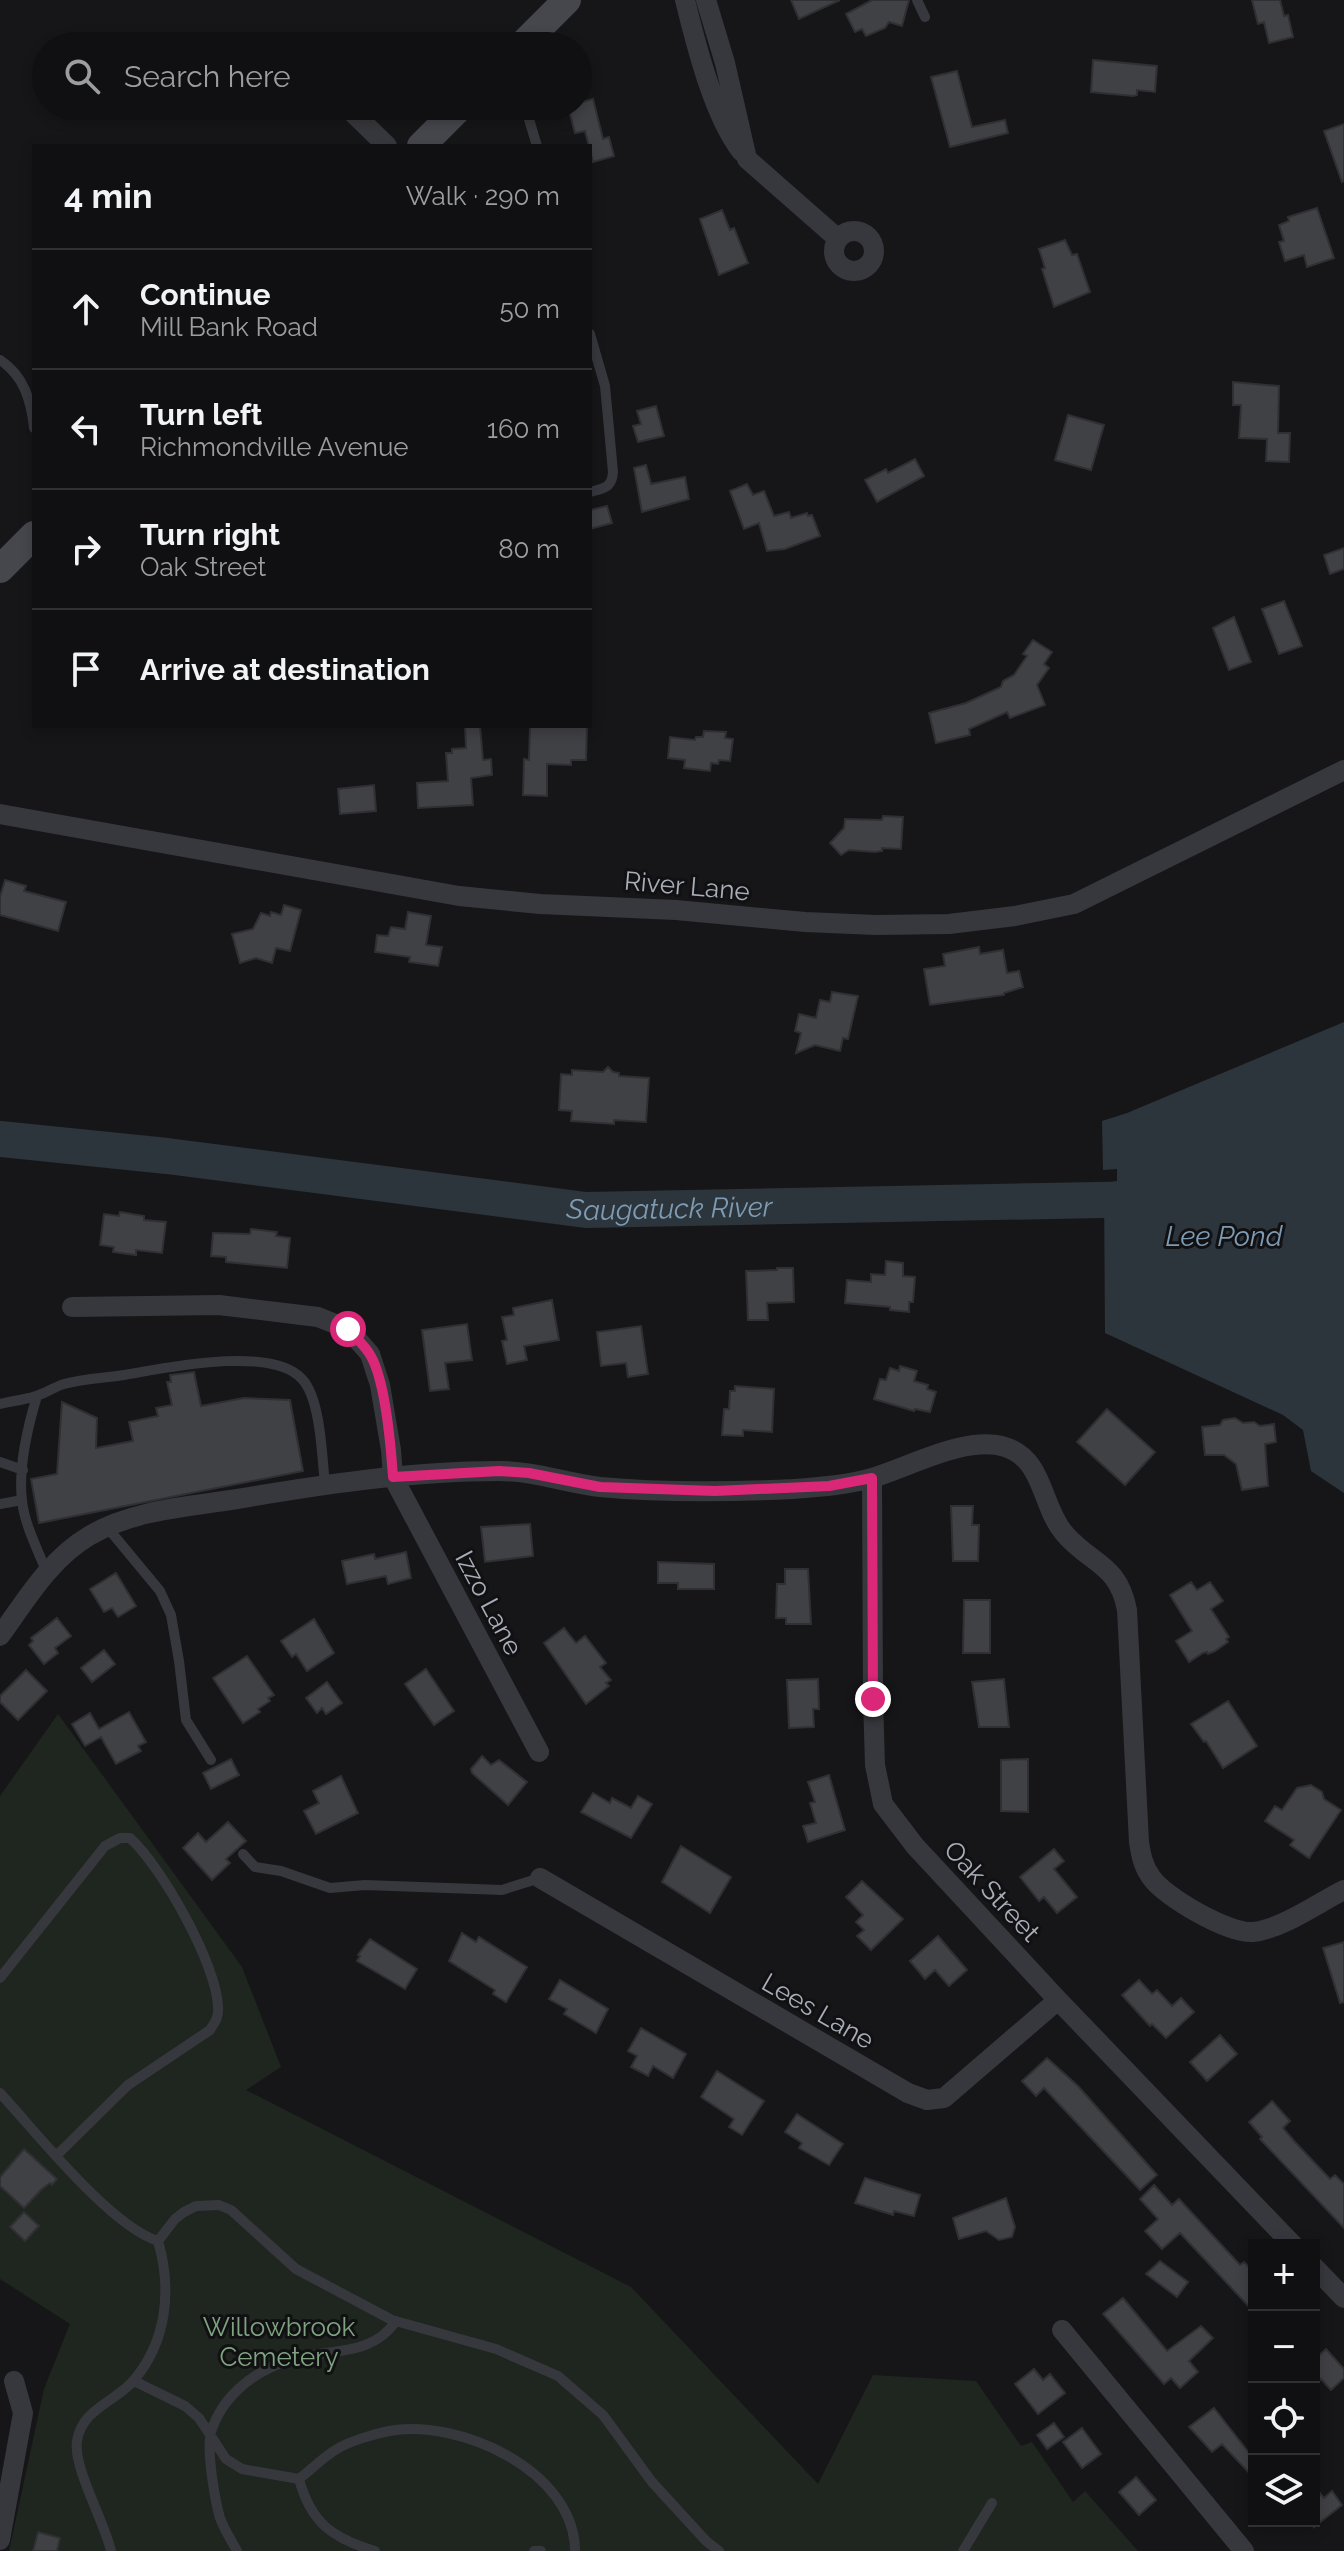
<!DOCTYPE html>
<meta charset="utf-8">
<style>
:root{--surface:#101012;--page:#1e1e20;--text:#f1f3f6;--muted:#9c9d9f;--line:#303032}
body{margin:0;font-family:Raleway,sans-serif;background:var(--page);color:var(--text)}
.controls{position:absolute;right:24px;bottom:24px;display:grid;overflow:hidden;border-radius:0px;box-shadow:0 4px 12px #0003}
.controls button{width:72px;height:72px;display:grid;place-items:center;padding:0;border:0;border-bottom:2px solid var(--line);background:var(--surface);color:var(--text);font:40px sans-serif}
.stop{position:absolute;width:24px;height:24px;margin:-18px;border:6px solid #db2777;border-radius:50%;background:#fff}
.stop.end{background:#db2777;border-color:#fff;box-shadow:0 2px 8px #0008}
.list{margin:0;padding:0;list-style:none}
h2{display:flex;justify-content:space-between;align-items:center;height:104px;margin:0;padding:0 32px;font-size:34px}
h2 small{font-size:26px;font-weight:400;color:var(--muted)}
.list li{display:grid;grid-template-columns:52px 1fr auto;gap:24px;align-items:center;box-sizing:border-box;height:120px;padding:0 32px;border-top:2px solid var(--line)}
.list b{display:block;font-size:30px;white-space:nowrap}
.list p{margin:0;font-size:26px;white-space:nowrap;color:var(--muted)}
.list em{font-size:26px;font-style:normal;color:var(--muted)}
.icon{flex:none;width:44px;height:44px;fill:none;stroke:currentColor;stroke-width:2;stroke-linecap:round;stroke-linejoin:round}
.map{position:relative;flex:none;width:1344px;height:2551px;overflow:hidden}
.search{position:absolute;background:var(--surface);box-shadow:0 4px 12px #0003;left:32px;top:32px;width:560px;height:88px;display:flex;align-items:center;gap:20px;box-sizing:border-box;padding:0 28px;border-radius:44px;color:var(--muted);font-size:30px}
.panel{position:absolute;background:var(--surface);box-shadow:0 4px 12px #0003;left:32px;top:144px;width:560px;height:584px;border-radius:0px}
.map>svg:first-child{display:block}
.green{fill:#1e261f}
.water{fill:#2c353c}
.lines{fill:none;stroke-linecap:round;stroke-linejoin:round}
.river{stroke:#2c353c;stroke-width:36}
.building{fill:#404145;stroke:#303034;stroke-width:2}
.service{stroke:#37383d;stroke-width:10}
.minor{stroke:#37383d;stroke-width:20}
.secondary{stroke:#45474d;stroke-width:28}
.route{stroke:#db2777;stroke-width:10}
.labels{text-anchor:middle;stroke-width:6;stroke-linejoin:round;paint-order:stroke}
.street-label{font-size:26px;fill:#a8adb8;stroke:#111113}
.park-label{font-size:26px;fill:#7fa381;stroke:#111113}
.water-label{font-size:28px;font-style:italic;fill:#7f9bb3;stroke:#111113}
</style>
<div class="map">
<svg width="1344" height="2551" viewBox="0 0 1344 2551">
<rect width="100%" height="100%" fill="#161618"/>
<path class="green" d="M 58,1714 L 242,1967 L 281,2067 L 246,2090 L 631,2287 L 818,2484 L 873,2375 L 976,2381 L 1021,2446 L 1032,2442 L 1073,2502 L 1085,2491 L 1138,2551 L 9,2551 L 44,2389 L 70,2324 L 0,2279 L 0,1796 Z"/>
<path class="water" d="M 1344,1022 L 1344,1493 L 1311,1471 L 1303,1430 L 1283,1415 L 1105,1333 L 1104,1183 L 1117,1181 L 1117,1169 L 1103,1170 L 1102,1121 L 1127,1113 Z"/>
<g class="lines">
<path class="river" id="s1" d="M 0,1139 L 167,1156 L 586,1210 L 1151,1199"/>
</g>
<path class="building" d="M 791,0 L 840,0 L 799,19 Z
M 872,0 L 909,0 L 902,26 L 889,22 L 885,28 L 866,36 L 862,29 L 855,32 L 846,14 Z
M 1252,0 L 1280,0 L 1284,16 L 1288,15 L 1293,37 L 1269,43 L 1264,22 L 1258,24 Z
M 1093,60 L 1157,66 L 1155,92 L 1137,90 L 1137,95 L 1133,96 L 1091,92 Z
M 957,71 L 972,127 L 1005,120 L 1008,133 L 950,147 L 931,77 Z
M 593,99 L 603,139 L 609,137 L 614,156 L 593,162 L 585,131 L 575,133 L 568,106 L 578,106 L 578,103 Z
M 1344,124 L 1344,181 L 1342,182 L 1324,131 Z
M 1317,208 L 1334,258 L 1307,267 L 1304,255 L 1285,261 L 1279,242 L 1284,241 L 1279,225 L 1289,221 L 1288,217 Z
M 722,210 L 730,230 L 734,228 L 748,263 L 719,275 L 700,219 Z
M 1065,240 L 1072,255 L 1077,254 L 1090,292 L 1054,307 L 1042,269 L 1045,268 L 1039,249 Z
M 1233,382 L 1279,386 L 1278,433 L 1290,433 L 1289,462 L 1266,461 L 1267,439 L 1239,438 L 1241,405 L 1233,405 Z
M 656,406 L 664,436 L 638,442 L 633,426 L 641,424 L 637,411 Z
M 1068,415 L 1104,425 L 1091,470 L 1055,460 Z
M 915,459 L 924,476 L 877,502 L 865,480 L 886,469 L 888,473 Z
M 646,465 L 651,484 L 685,477 L 689,499 L 642,512 L 634,468 Z
M 747,484 L 753,495 L 764,491 L 774,516 L 789,512 L 791,518 L 807,513 L 808,516 L 812,515 L 820,536 L 785,549 L 767,551 L 759,523 L 744,529 L 730,491 Z
M 607,506 L 612,523 L 590,529 L 590,510 Z
M 1344,548 L 1344,569 L 1330,574 L 1324,555 Z
M 1284,601 L 1302,646 L 1279,654 L 1262,609 Z
M 1234,617 L 1251,662 L 1229,670 L 1213,628 Z
M 1033,640 L 1052,652 L 1044,664 L 1049,668 L 1037,685 L 1045,705 L 1010,718 L 1007,712 L 969,729 L 970,735 L 936,743 L 929,713 L 966,703 L 1001,687 L 1003,681 L 1014,675 L 1027,656 L 1023,654 Z
M 465,726 L 480,726 L 483,760 L 491,759 L 492,775 L 471,778 L 473,805 L 418,808 L 417,783 L 448,781 L 446,753 L 452,753 L 452,749 L 466,748 Z
M 530,726 L 587,726 L 586,760 L 571,760 L 571,765 L 547,764 L 547,796 L 523,795 L 524,759 L 529,760 Z
M 704,731 L 726,732 L 725,738 L 733,739 L 730,761 L 719,760 L 718,764 L 711,763 L 710,771 L 684,768 L 685,760 L 668,758 L 670,737 L 695,740 L 696,737 L 703,737 Z
M 374,785 L 376,811 L 340,814 L 338,789 Z
M 883,816 L 903,817 L 901,849 L 882,848 L 882,851 L 875,852 L 849,850 L 841,855 L 830,843 L 844,828 L 845,819 L 882,820 Z
M 5,880 L 26,886 L 24,891 L 66,902 L 58,931 L 0,915 L 0,897 Z
M 284,905 L 301,910 L 290,951 L 276,948 L 272,963 L 256,958 L 240,963 L 232,934 L 253,929 L 261,913 L 270,916 L 271,912 L 281,915 Z
M 408,912 L 431,916 L 426,945 L 442,947 L 438,966 L 409,962 L 410,957 L 375,952 L 377,935 L 388,936 L 391,927 L 405,929 Z
M 979,947 L 980,954 L 1003,950 L 1007,973 L 1019,971 L 1023,987 L 1004,993 L 1004,995 L 930,1005 L 924,969 L 945,966 L 943,954 Z
M 832,992 L 858,996 L 848,1039 L 843,1038 L 840,1051 L 815,1045 L 796,1053 L 801,1033 L 795,1031 L 799,1014 L 816,1018 L 820,1000 L 830,1002 Z
M 608,1067 L 613,1072 L 619,1073 L 619,1076 L 649,1078 L 646,1122 L 614,1120 L 614,1124 L 571,1121 L 572,1111 L 559,1110 L 561,1074 L 572,1075 L 572,1070 L 603,1072 Z
M 120,1212 L 144,1216 L 144,1220 L 166,1222 L 162,1253 L 136,1250 L 136,1255 L 113,1252 L 114,1247 L 100,1245 L 104,1214 L 119,1216 Z
M 251,1229 L 277,1232 L 276,1236 L 290,1238 L 287,1268 L 226,1262 L 226,1257 L 211,1256 L 213,1233 L 250,1234 Z
M 886,1261 L 903,1263 L 903,1276 L 915,1277 L 913,1302 L 909,1302 L 909,1312 L 890,1310 L 890,1307 L 845,1303 L 847,1280 L 871,1282 L 871,1274 L 885,1275 Z
M 777,1268 L 793,1268 L 794,1302 L 767,1303 L 768,1320 L 748,1320 L 746,1271 L 777,1270 Z
M 552,1300 L 559,1340 L 524,1346 L 527,1360 L 507,1364 L 502,1341 L 507,1340 L 502,1317 L 514,1315 L 513,1308 Z
M 467,1324 L 472,1360 L 445,1363 L 449,1389 L 430,1391 L 422,1330 Z
M 641,1326 L 648,1374 L 628,1377 L 626,1363 L 601,1366 L 597,1332 Z
M 900,1366 L 917,1371 L 914,1381 L 928,1385 L 927,1389 L 936,1392 L 930,1412 L 915,1409 L 914,1411 L 874,1399 L 880,1379 L 886,1380 L 890,1368 L 899,1371 Z
M 194,1372 L 201,1406 L 244,1398 L 290,1400 L 303,1471 L 39,1523 L 31,1479 L 57,1474 L 62,1402 L 97,1418 L 96,1448 L 133,1441 L 129,1422 L 158,1416 L 156,1408 L 172,1405 L 167,1382 L 171,1382 L 170,1375 Z
M 735,1386 L 774,1389 L 772,1432 L 743,1430 L 743,1436 L 722,1435 L 724,1409 L 729,1409 L 730,1391 L 735,1391 Z
M 1107,1409 L 1155,1452 L 1125,1485 L 1077,1442 Z
M 1235,1418 L 1243,1423 L 1254,1422 L 1260,1426 L 1274,1424 L 1276,1442 L 1265,1444 L 1268,1486 L 1242,1490 L 1236,1464 L 1224,1455 L 1205,1455 L 1202,1427 L 1220,1425 L 1223,1420 Z
M 951,1506 L 973,1506 L 972,1525 L 979,1525 L 978,1561 L 953,1561 Z
M 530,1524 L 533,1556 L 485,1562 L 481,1527 Z
M 406,1552 L 411,1578 L 388,1584 L 386,1576 L 347,1584 L 342,1561 L 374,1554 L 375,1559 Z
M 658,1562 L 714,1564 L 714,1589 L 678,1589 L 678,1583 L 658,1583 Z
M 785,1569 L 808,1569 L 811,1624 L 786,1624 L 786,1618 L 776,1618 L 777,1584 L 785,1584 Z
M 116,1573 L 136,1606 L 118,1617 L 112,1608 L 104,1612 L 90,1589 Z
M 1191,1582 L 1197,1590 L 1210,1582 L 1223,1601 L 1211,1609 L 1229,1637 L 1226,1639 L 1228,1642 L 1215,1651 L 1208,1654 L 1207,1652 L 1203,1653 L 1189,1662 L 1176,1641 L 1192,1631 L 1170,1595 Z
M 964,1600 L 990,1600 L 990,1653 L 963,1653 Z
M 57,1618 L 71,1636 L 55,1648 L 58,1653 L 44,1664 L 29,1645 L 33,1641 L 31,1638 Z
M 314,1619 L 334,1653 L 307,1671 L 296,1654 L 292,1657 L 281,1641 Z
M 564,1628 L 576,1643 L 585,1636 L 606,1663 L 600,1667 L 611,1680 L 606,1683 L 609,1686 L 586,1704 L 544,1643 Z
M 104,1650 L 115,1664 L 92,1682 L 81,1668 Z
M 247,1656 L 274,1695 L 268,1698 L 270,1701 L 258,1709 L 260,1712 L 243,1723 L 213,1678 Z
M 426,1669 L 454,1711 L 434,1725 L 405,1684 Z
M 26,1670 L 47,1691 L 18,1720 L 0,1702 L 0,1696 Z
M 818,1679 L 819,1709 L 813,1709 L 814,1727 L 789,1728 L 787,1680 Z
M 1004,1679 L 1009,1727 L 979,1727 L 972,1682 Z
M 327,1682 L 342,1703 L 326,1714 L 322,1708 L 317,1713 L 306,1698 Z
M 1228,1701 L 1257,1746 L 1223,1768 L 1206,1741 L 1204,1742 L 1191,1724 Z
M 129,1712 L 146,1742 L 138,1746 L 141,1751 L 116,1764 L 101,1737 L 85,1746 L 72,1724 L 90,1713 L 99,1729 Z
M 482,1756 L 491,1765 L 499,1760 L 527,1782 L 508,1805 L 472,1773 L 471,1769 Z
M 231,1759 L 239,1775 L 211,1789 L 203,1773 Z
M 1028,1759 L 1028,1812 L 1001,1811 L 1001,1760 Z
M 829,1775 L 845,1830 L 808,1842 L 803,1826 L 816,1823 L 810,1803 L 815,1802 L 808,1782 Z
M 341,1776 L 358,1813 L 316,1834 L 304,1811 L 319,1803 L 313,1791 Z
M 1311,1785 L 1322,1792 L 1324,1799 L 1341,1810 L 1309,1858 L 1290,1845 L 1294,1840 L 1265,1821 L 1275,1806 L 1282,1810 L 1297,1788 Z
M 593,1793 L 610,1803 L 612,1798 L 631,1808 L 638,1796 L 652,1804 L 631,1838 L 581,1812 Z
M 228,1822 L 246,1841 L 226,1859 L 230,1863 L 212,1880 L 183,1848 L 198,1833 L 206,1842 Z
M 681,1846 L 731,1877 L 710,1913 L 662,1882 Z
M 1054,1849 L 1064,1861 L 1054,1869 L 1077,1897 L 1057,1913 L 1044,1897 L 1039,1901 L 1020,1877 Z
M 862,1881 L 903,1919 L 871,1950 L 857,1936 L 864,1930 L 856,1922 L 863,1915 L 846,1897 Z
M 462,1933 L 476,1942 L 479,1937 L 527,1967 L 506,2002 L 493,1994 L 495,1990 L 449,1961 Z
M 938,1936 L 967,1970 L 949,1986 L 935,1970 L 925,1979 L 910,1961 Z
M 370,1939 L 417,1969 L 405,1989 L 357,1961 L 360,1956 L 358,1955 Z
M 1344,1942 L 1344,2002 L 1340,2003 L 1323,1948 Z
M 560,1980 L 608,2009 L 596,2033 L 564,2014 L 567,2009 L 549,1999 Z
M 1139,1980 L 1152,1994 L 1157,1990 L 1172,2006 L 1181,1998 L 1194,2012 L 1166,2038 L 1152,2024 L 1150,2026 L 1122,1995 Z
M 641,2028 L 686,2054 L 673,2078 L 653,2066 L 648,2076 L 631,2067 L 637,2056 L 628,2051 Z
M 1220,2035 L 1237,2054 L 1207,2081 L 1190,2062 Z
M 1047,2058 L 1078,2086 L 1157,2175 L 1140,2190 L 1044,2088 L 1036,2096 L 1022,2081 Z
M 717,2071 L 764,2101 L 742,2135 L 729,2127 L 734,2119 L 701,2097 Z
M 1272,2101 L 1290,2121 L 1283,2128 L 1295,2142 L 1330,2179 L 1335,2175 L 1344,2184 L 1344,2228 L 1260,2139 L 1262,2137 L 1249,2122 Z
M 797,2114 L 843,2144 L 829,2165 L 799,2148 L 802,2143 L 785,2132 Z
M 24,2149 L 57,2179 L 52,2185 L 50,2183 L 42,2189 L 24,2208 L 0,2186 L 0,2177 Z
M 865,2178 L 920,2195 L 914,2216 L 894,2211 L 893,2215 L 855,2203 Z
M 1154,2185 L 1172,2205 L 1179,2199 L 1240,2265 L 1244,2262 L 1254,2272 L 1254,2312 L 1180,2233 L 1162,2249 L 1145,2231 L 1158,2219 L 1140,2199 Z
M 1006,2198 L 1015,2227 L 1012,2237 L 999,2240 L 986,2231 L 959,2239 L 953,2218 Z
M 24,2212 L 39,2226 L 25,2241 L 10,2227 Z
M 1160,2261 L 1188,2282 L 1177,2297 L 1146,2274 Z
M 1123,2298 L 1167,2351 L 1201,2326 L 1213,2338 L 1189,2361 L 1198,2372 L 1180,2388 L 1171,2378 L 1164,2384 L 1103,2314 Z
M 1326,2349 L 1344,2369 L 1344,2378 L 1331,2390 L 1321,2379 L 1314,2385 L 1314,2360 Z
M 1034,2369 L 1043,2380 L 1050,2374 L 1065,2393 L 1038,2414 L 1015,2384 Z
M 1214,2408 L 1254,2459 L 1254,2478 L 1222,2444 L 1212,2452 L 1189,2427 Z
M 1054,2423 L 1064,2437 L 1047,2449 L 1037,2435 Z
M 1082,2428 L 1101,2454 L 1082,2468 L 1063,2442 Z
M 1136,2477 L 1156,2500 L 1139,2515 L 1119,2492 Z
M 1314,2486 L 1324,2498 L 1332,2491 L 1342,2505 L 1314,2527 Z
M 38,2532 L 60,2538 L 57,2551 L 33,2551 Z"/>
<g class="lines">
<path class="service" d="M 917,0 L 925,17
M 525,106 L 537,146
M 590,334 L 605,386 L 613,472 C 612,488 604,488 590,492
M 0,360 C 24,376 31,400 34,428
M 37,1396 C 27,1429 18,1467 22,1501 C 25,1526 38,1550 47,1573
M 0,1404 C 12,1401 24,1400 36,1396 C 46,1393 54,1387 64,1384 C 83,1379 104,1378 124,1375 C 165,1368 272,1345 302,1379 C 321,1399 322,1458 325,1485
M 0,1462 L 23,1470
M 0,1504 L 22,1500
M 107,1527 L 160,1591 L 171,1615 L 179,1661 L 186,1720 L 211,1760
M 243,1854 L 255,1867 L 281,1871 L 330,1888 L 365,1885 L 502,1890 L 540,1878
M 0,1978 L 105,1846 L 120,1838 L 130,1838 C 162,1867 217,1965 218,2007 C 219,2017 215,2022 210,2030 L 128,2085 L 57,2155
M 0,2093 C 36,2132 110,2226 158,2241
M 134,2381 L 185,2406 L 199,2418 L 226,2459 L 242,2469 L 299,2479 C 311,2523 332,2538 375,2551
M 299,2479 C 311,2470 323,2457 337,2449 C 350,2441 374,2434 389,2431 C 459,2418 575,2471 575,2551
M 111,2551 C 104,2520 73,2468 77,2441 C 82,2408 116,2402 134,2380 C 167,2341 172,2289 158,2241 L 175,2219 L 184,2212 L 196,2206 L 219,2205 L 231,2210 L 296,2269 L 392,2320 L 496,2349 L 558,2376 L 603,2415 L 652,2482 L 706,2541 L 719,2551
M 237,2551 C 231,2540 224,2529 220,2518 C 215,2501 206,2448 211,2432 C 222,2396 254,2371 290,2360 C 327,2348 371,2358 396,2321
M 534,2551 L 541,2551
M 963,2551 L 992,2503"/>
<path class="minor" d="M 685,0 C 696,45 714,117 742,152
M 706,0 L 725,63 L 747,159 L 837,238
M 346,106 L 387,146
M834 251a20 20 0 1 1 40 0a20 20 0 1 1-40 0Z
M 0,814 L 459,896 L 540,904 L 676,910 L 805,922 L 876,925 L 949,924 L 1015,916 L 1074,904 L 1344,770
M 72,1307 L 219,1305 L 318,1317 L 348,1329 L 370,1354 L 380,1385 L 391,1450 L 393,1477 L 539,1752
M 872,1478 L 873,1699 L 875,1765 L 883,1804 L 915,1846 L 1058,2000 L 1293,2245
M 0,1636 C 26,1600 50,1559 89,1536 C 130,1511 184,1507 231,1500 C 319,1485 410,1471 499,1471 C 534,1471 566,1483 600,1487 C 664,1493 729,1492 793,1489 C 820,1487 849,1485 875,1477 C 911,1466 967,1435 1005,1447 C 1044,1459 1041,1506 1064,1533 C 1091,1565 1118,1563 1127,1610 L 1139,1842 C 1141,1855 1143,1866 1151,1877 C 1164,1897 1229,1934 1253,1932 C 1282,1929 1318,1903 1344,1890
M 540,1878 L 908,2093 L 927,2100 L 944,2098 L 1058,2000
M 1314,2267 L 1344,2298
M 1062,2330 L 1244,2551
M 0,2540 L 23,2413 L 14,2381"/>
<path class="secondary" d="M 521,46 L 567,0
M 421,146 L 461,106
M 0,569 L 34,535"/>
</g>
<g class="lines">
<path class="route" d="M 348,1329 C 355,1337 363,1344 369,1353 C 385,1377 391,1448 393,1477 L 499,1471 L 529,1473 L 600,1487 L 715,1491 L 829,1486 L 872,1478 L 873,1699"/>
</g>
<g class="labels">
<g class="street-label">
<text transform="translate(687 886) rotate(5)" y="9">River Lane</text>
<text transform="translate(489 1603) rotate(62)" y="9">Izzo Lane</text>
<text transform="translate(992 1891) rotate(47)" y="9">Oak Street</text>
<text transform="translate(818 2011) rotate(30)" y="9">Lees Lane</text>
</g>
<g class="park-label">
<text x="279" y="2336">Willowbrook<tspan x="279" dy="30">Cemetery</tspan></text>
</g>
<g class="water-label">
<text dy="10" stroke="none"><textPath href="#s1" startOffset="674">Saugatuck River</textPath></text>
<text x="1224" y="1246">Lee Pond</text>
</g>
</g>
</svg>
<div class="controls">
<button>+</button>
<button>−</button>
<button><svg class="icon" aria-label="locate" viewBox="0 0 24 24"><circle cx="12" cy="12" r="6"/><path d="M12 2v4M12 18v4M2 12h4M18 12h4"/></svg></button>
<button><svg class="icon" aria-label="layers" viewBox="0 0 24 24"><path d="M12 4l9 5-9 5-9-5zM3 14l9 5 9-5"/></svg></button>
</div>
<div class="stop" style="left:348px;top:1329px"></div>
<div class="stop end" style="left:873px;top:1699px"></div>
<div class="search"><svg class="icon" aria-label="search" viewBox="0 0 24 24"><circle cx="10" cy="10" r="6"/><path d="M15 15l6 6"/></svg>Search here</div>
<section class="panel">
<h2>4 min<small>Walk · 290 m</small></h2>
<ul class="list">
<li><svg class="icon" aria-label="ahead" viewBox="0 0 24 24"><path d="M12 20V5M6 11l6-6 6 6"/></svg><div><b>Continue</b><p>Mill Bank Road</p></div><em>50 m</em></li>
<li><svg class="icon" aria-label="left" viewBox="0 0 24 24"><path d="M17 20v-9H6M10 6l-5 5 5 5"/></svg><div><b>Turn left</b><p>Richmondville Avenue</p></div><em>160 m</em></li>
<li><svg class="icon" aria-label="right" viewBox="0 0 24 24"><path d="M7 20v-9h11M14 6l5 5-5 5"/></svg><div><b>Turn right</b><p>Oak Street</p></div><em>80 m</em></li>
<li><svg class="icon" aria-label="arrive" viewBox="0 0 24 24"><path d="M6 21V4h12l-3 4 3 4H6"/></svg><div><b>Arrive at destination</b></div></li>
</ul>
</section>
</div>
